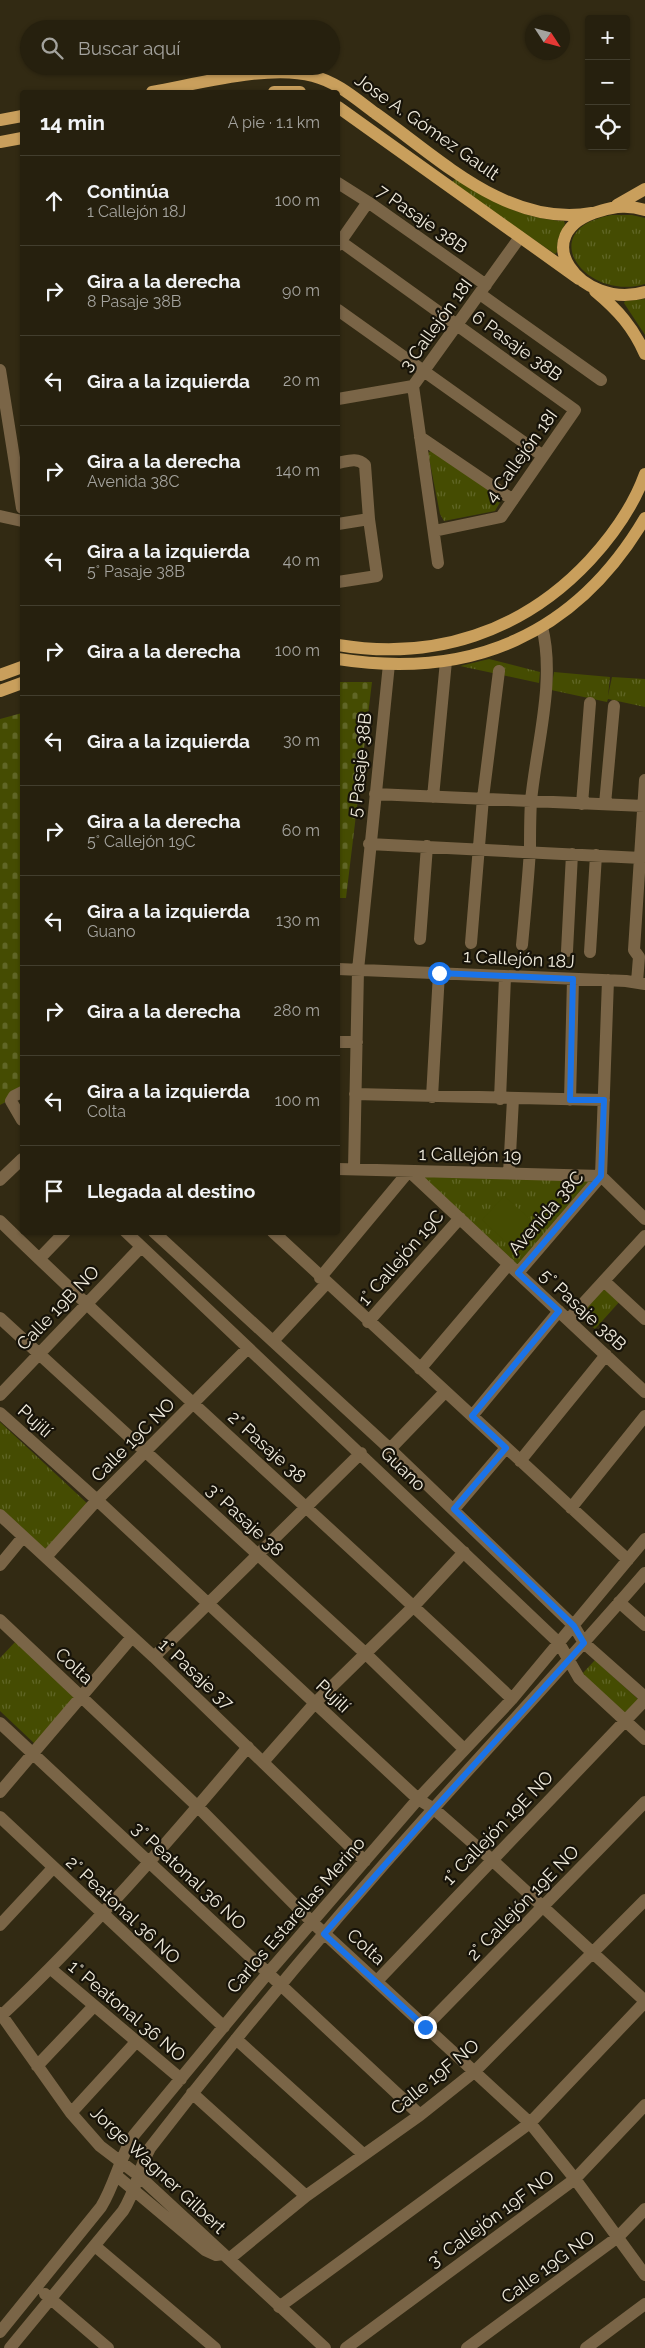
<!DOCTYPE html>
<html lang="es">
<meta charset="utf-8">
<style>
:root{--surface:#26200e;--page:#2e2817;--text:#f1f3f6;--muted:#a4a39e;--line:#423e2e}
body{margin:0;font-family:Raleway,sans-serif;background:var(--page);color:var(--text)}
.controls{position:absolute;right:15px;top:15px;display:grid;overflow:hidden;border-radius:5px;box-shadow:0 1px 4px #0004}
.controls button{width:45px;height:45px;display:grid;place-items:center;padding:0;border:0;border-bottom:1px solid var(--line);background:var(--surface);color:var(--text);font:25px sans-serif}
.compass{position:absolute;left:525px;top:15px;width:45px;height:45px;border-radius:50%;background:var(--surface);box-shadow:0 1px 4px #0004;rotate:126deg}
.stop{position:absolute;width:15px;height:15px;margin:-11px;border:4px solid #1a73e8;border-radius:50%;background:#fff}
.stop.end{background:#1a73e8;border-color:#fff;box-shadow:0 1px 5px #0008}
.list{margin:0;padding:0;list-style:none}
h2{display:flex;justify-content:space-between;align-items:center;height:65px;margin:0;padding:0 20px;font-size:21px}
h2 small{font-size:16px;font-weight:400;color:var(--muted)}
.list li{display:grid;grid-template-columns:32px 1fr auto;gap:15px;align-items:center;box-sizing:border-box;height:90px;padding:0 20px;border-top:1px solid var(--line)}
.list b{display:block;font-size:19px;white-space:nowrap}
.list p{margin:0;font-size:16px;white-space:nowrap;color:var(--muted)}
.list em{font-size:16px;font-style:normal;color:var(--muted)}
.icon{flex:none;width:28px;height:28px;fill:none;stroke:currentColor;stroke-width:2;stroke-linecap:round;stroke-linejoin:round}
.map{position:relative;flex:none;width:645px;height:2348px;overflow:hidden}
.search{position:absolute;background:var(--surface);box-shadow:0 1px 4px #0004;left:20px;top:20px;width:320px;height:55px;display:flex;align-items:center;gap:12px;box-sizing:border-box;padding:0 18px;border-radius:28px;color:var(--muted);font-size:19px}
.panel{position:absolute;background:var(--surface);box-shadow:0 1px 4px #0004;left:20px;top:90px;width:320px;height:1145px;border-radius:5px}
.map>svg:first-child{display:block}
.cemetery{fill:url(#cemetery-stones)}
.park{fill:url(#park-tufts)}
.garden{fill:#454c02}
.lines{fill:none;stroke-linecap:round;stroke-linejoin:round}
.minor{stroke:#7a6547;stroke-width:12}
.major{stroke:#c99f5c;stroke-width:12}
.route{stroke:#1a73e8;stroke-width:6}
.labels{text-anchor:middle;stroke-width:4.5;stroke-linejoin:round;paint-order:stroke}
.street-label{font-size:18px;fill:#efeadc;stroke:#171309}
</style>
<div class="map">
<svg width="645" height="2348" viewBox="0 0 645 2348">
<defs>
<pattern id="cemetery-stones" width="16" height="16" patternUnits="userSpaceOnUse" patternTransform="scale(1.25)"><rect width="16" height="16" fill="#454c02"/><path d="M2 7V4a2 2 0 0 1 4 0v3zM10 15v-3a2 2 0 0 1 4 0v3z" fill="#606626"/></pattern>
<pattern id="park-tufts" width="24" height="20" patternUnits="userSpaceOnUse" patternTransform="scale(1.25)"><rect width="24" height="20" fill="#454c02"/><path d="M3 7l-1-3M5 7V3M7 7l1-3M15 17l-1-3M17 17v-4M19 17l1-3" fill="none" stroke="#606626"/></pattern>
</defs>
<rect width="100%" height="100%" fill="#322a13"/>
<path class="cemetery" d="M 338,682 L 372,682 L 346,898 L 338,898 Z
M 22,713 L 22,1093 L 0,1105 L 0,719 Z"/>
<path class="park" d="M 456,178 C 490,201 522,219 564,221 L 565,224 L 558,239 L 557,252 L 555,254 L 451,183 Z
M 612,215 L 632,215 L 645,218 L 645,284 C 585,302 532,229 612,215 Z
M 645,299 L 645,335 L 624,303 L 625,301 Z
M 432,450 L 502,499 L 495,511 L 444,521 L 440,514 L 428,453 Z
M 489,659 L 540,672 L 539,683 L 460,666 Z
M 554,672 L 610,677 L 608,696 L 612,677 L 645,679 L 645,707 L 608,699 L 607,702 L 551,690 Z
M 417,1174 L 594,1181 L 518,1268 Z
M 606,1287 L 621,1300 L 595,1329 L 579,1315 Z
M 0,1422 L 89,1505 L 42,1552 L 0,1513 Z
M 16,1641 L 77,1697 L 35,1744 L 0,1711 L 0,1658 Z
M 595,1660 L 639,1700 L 626,1715 L 582,1674 Z"/>
<path class="garden" d="M 504,1196 L 537,1225 L 515,1250 L 482,1220 Z"/>
<g class="lines">
<path class="minor" d="M 338,183 L 368,202 L 486,285
M 340,241 L 575,410 L 501,517 L 434,531
M 338,245 L 368,202
M 480,294 L 601,380
M 338,310 L 543,456
M 0,370 L 22,508
M 338,399 L 413,386
M 420,437 L 513,500
M 338,463 C 348,461 357,457 365,465 L 369,519 L 377,576 L 338,582
M 0,516 L 22,521
M 338,524 L 369,519
M 438,563 L 413,386 L 520,237
M 375,794 L 644,806
M 433,797 L 446,661
M 582,804 L 590,703
M 605,804 L 614,706
M 369,844 L 641,858
M 420,939 L 427,846
M 471,943 L 483,798 L 499,671
M 522,945 C 525,913 528,881 530,850 C 530,834 530,817 531,801 C 536,747 556,680 542,627
M 567,951 L 572,854
M 590,952 L 596,855
M 338,969 L 626,981 L 645,984
M 637,982 L 639,957 L 634,950 L 645,780
M 338,1042 L 357,1042
M 22,1092 L 14,1096 L 11,1101 L 22,1120
M 355,1094 L 604,1100
M 432,1097 L 439,973
M 500,1099 L 505,977
M 570,1100 L 573,979
M 338,1169 L 601,1176 L 645,1219
M 354,1169 L 358,970 L 389,664
M 409,1171 L 645,1392
M 509,1173 L 513,1099
M 0,1180 L 22,1159
M 0,1221 C 167,1384 343,1538 512,1699
M 126,1232 L 559,1643 L 579,1678 L 645,1739
M 154,1232 L 390,1449 L 574,1626 L 584,1643 L 645,1697
M 273,1232 L 628,1560
M 39,1259 L 65,1232
M 518,1273 L 601,1176 L 608,980
M 320,1278 L 409,1171
M 604,1281 L 645,1319
M 0,1318 L 365,1653 L 464,1749
M 568,1320 L 645,1236
M 368,1322 L 460,1218
M 274,1340 L 327,1283
M 420,1369 L 509,1264
M 0,1395 L 141,1247
M 0,1413 L 97,1500 L 418,1799 L 434,1809 L 491,1859 L 645,2001
M 472,1416 L 559,1311
M 390,1449 L 445,1392
M 520,1461 L 606,1355
M 571,1508 L 645,1416
M 454,1509 L 506,1448
M 0,1515 L 154,1657 L 365,1861
M 46,1557 L 97,1500 L 247,1349
M 0,1565 L 23,1537
M 619,1602 L 645,1625
M 0,1620 L 198,1807 L 313,1923 L 530,2123 L 575,2179 L 645,2275
M 154,1657 L 361,1453
M 0,1723 L 420,2115
M 263,1762 L 315,1703 L 414,1606 L 464,1552
M 0,1792 L 132,1637
M 0,1817 L 224,2027
M 0,1925 L 53,1868
M 51,1969 L 181,2079
M 377,1981 L 645,1700
M 0,2013 L 71,2113 L 100,2146 L 138,2175 L 325,2348
M 2,2015 C 90,1932 170,1840 248,1747
M 425,2027 L 645,1802
M 236,2039 L 363,2154
M 37,2066 L 93,2007
M 192,2093 L 306,2196
M 71,2113 L 136,2042
M 117,2176 L 205,2250 L 216,2255 L 223,2254
M 95,2246 L 215,2348
M 229,2259 L 306,2196 L 420,2115 L 474,2072 L 645,1900
M 45,2294 L 108,2348
M 279,2307 L 530,2123 L 645,2002
M 0,2332 L 101,2207 C 115,2184 120,2157 134,2135 L 268,1973 L 418,1799 L 512,1699 L 645,1539
M 10,2348 L 123,2211 C 136,2191 139,2168 150,2148 C 240,2031 335,1918 434,1808 C 504,1730 576,1653 645,1573
M 346,2348 L 575,2179 L 645,2105
M 467,2348 L 618,2237 L 645,2209
M 586,2348 L 645,2304"/>
<path class="major" d="M 152,92 C 198,84 269,64 313,76 C 337,82 356,99 375,113 C 439,158 508,228 592,213
M 274,92 L 300,92
M 338,107 L 579,279
M 0,120 L 22,116
M 0,142 L 22,138
M 617,205 L 645,189
M 645,210 C 629,205 616,206 600,211 C 523,233 581,311 645,292
M 595,291 C 618,310 633,327 645,354
M 338,645 C 434,661 523,632 590,560 C 613,535 633,507 645,474
M 338,659 C 471,680 576,635 645,518
M 0,675 L 22,667
M 0,691 L 22,683"/>
</g>
<g class="lines">
<path class="route" d="M 425,2027 L 324,1934 L 434,1809 L 584,1643 L 574,1626 L 454,1509 L 506,1448 L 472,1416 L 559,1311 L 518,1273 L 601,1176 L 604,1100 L 570,1100 L 573,979 L 439,973"/>
</g>
<g class="labels">
<g class="street-label">
<text transform="translate(427 127) rotate(35)" y="6">Jose A. Gómez Gault</text>
<text transform="translate(422 219) rotate(35)" y="6">7 Pasaje 38B</text>
<text transform="translate(436 325) rotate(-54)" y="6">3 Callejón 18I</text>
<text transform="translate(517 346) rotate(36)" y="6">6 Pasaje 38B</text>
<text transform="translate(521 456) rotate(-54)" y="6">4 Callejón 18I</text>
<text transform="translate(360 765) rotate(-84)" y="6">5 Pasaje 38B</text>
<text transform="translate(519 959) rotate(3)" y="6">1 Callejón 18J</text>
<text transform="translate(470 1155) rotate(1)" y="6">1 Callejón 19</text>
<text transform="translate(546 1213) rotate(-49)" y="6">Avenida 38C</text>
<text transform="translate(401 1258) rotate(-49)" y="6">1° Callejón 19C</text>
<text transform="translate(58 1308) rotate(-46)" y="6">Calle 19B NO</text>
<text transform="translate(583 1310) rotate(43)" y="6">5° Pasaje 38B</text>
<text transform="translate(35 1421) rotate(42)" y="6">Pujilí</text>
<text transform="translate(133 1440) rotate(-45)" y="6">Calle 19C NO</text>
<text transform="translate(267 1447) rotate(42)" y="6">2° Pasaje 38</text>
<text transform="translate(403 1469) rotate(44)" y="6">Guano</text>
<text transform="translate(245 1520) rotate(43)" y="6">3° Pasaje 38</text>
<text transform="translate(74 1666) rotate(43)" y="6">Colta</text>
<text transform="translate(196 1674) rotate(43)" y="6">1° Pasaje 37</text>
<text transform="translate(333 1696) rotate(43)" y="6">Pujilí</text>
<text transform="translate(498 1828) rotate(-46)" y="6">1° Callejón 19E NO</text>
<text transform="translate(189 1876) rotate(43)" y="6">3° Peatonal 36 NO</text>
<text transform="translate(523 1903) rotate(-46)" y="6">2° Callejón 19E NO</text>
<text transform="translate(123 1910) rotate(43)" y="6">2° Peatonal 36 NO</text>
<text transform="translate(296 1915) rotate(-49)" y="6">Carlos Estarellas Merino</text>
<text transform="translate(366 1947) rotate(42)" y="6">Colta</text>
<text transform="translate(127 2011) rotate(40)" y="6">1° Peatonal 36 NO</text>
<text transform="translate(435 2077) rotate(-39)" y="6">Calle 19F NO</text>
<text transform="translate(158 2170) rotate(43)" y="6">Jorge Wagner Gilbert</text>
<text transform="translate(491 2219) rotate(-36)" y="6">3° Callejón 19F NO</text>
<text transform="translate(548 2267) rotate(-36)" y="6">Calle 19G NO</text>
</g>
</g>
</svg>
<div class="controls">
<button>+</button>
<button>−</button>
<button><svg class="icon" aria-label="locate" viewBox="0 0 24 24"><circle cx="12" cy="12" r="6"/><path d="M12 2v4M12 18v4M2 12h4M18 12h4"/></svg></button>
</div>
<svg class="compass" viewBox="-18 -18 36 36"><path d="M0-13l5 13h-10z" fill="#e53935"/><path d="M0 13l5-13h-10z" fill="#a4a39e"/></svg>
<div class="stop" style="left:439px;top:973px"></div>
<div class="stop end" style="left:425px;top:2027px"></div>
<div class="search"><svg class="icon" aria-label="search" viewBox="0 0 24 24"><circle cx="10" cy="10" r="6"/><path d="M15 15l6 6"/></svg>Buscar aquí</div>
<section class="panel">
<h2>14 min<small>A pie · 1.1 km</small></h2>
<ul class="list">
<li><svg class="icon" aria-label="ahead" viewBox="0 0 24 24"><path d="M12 20V5M6 11l6-6 6 6"/></svg><div><b>Continúa</b><p>1 Callejón 18J</p></div><em>100 m</em></li>
<li><svg class="icon" aria-label="right" viewBox="0 0 24 24"><path d="M7 20v-9h11M14 6l5 5-5 5"/></svg><div><b>Gira a la derecha</b><p>8 Pasaje 38B</p></div><em>90 m</em></li>
<li><svg class="icon" aria-label="left" viewBox="0 0 24 24"><path d="M17 20v-9H6M10 6l-5 5 5 5"/></svg><div><b>Gira a la izquierda</b></div><em>20 m</em></li>
<li><svg class="icon" aria-label="right" viewBox="0 0 24 24"><path d="M7 20v-9h11M14 6l5 5-5 5"/></svg><div><b>Gira a la derecha</b><p>Avenida 38C</p></div><em>140 m</em></li>
<li><svg class="icon" aria-label="left" viewBox="0 0 24 24"><path d="M17 20v-9H6M10 6l-5 5 5 5"/></svg><div><b>Gira a la izquierda</b><p>5° Pasaje 38B</p></div><em>40 m</em></li>
<li><svg class="icon" aria-label="right" viewBox="0 0 24 24"><path d="M7 20v-9h11M14 6l5 5-5 5"/></svg><div><b>Gira a la derecha</b></div><em>100 m</em></li>
<li><svg class="icon" aria-label="left" viewBox="0 0 24 24"><path d="M17 20v-9H6M10 6l-5 5 5 5"/></svg><div><b>Gira a la izquierda</b></div><em>30 m</em></li>
<li><svg class="icon" aria-label="right" viewBox="0 0 24 24"><path d="M7 20v-9h11M14 6l5 5-5 5"/></svg><div><b>Gira a la derecha</b><p>5° Callejón 19C</p></div><em>60 m</em></li>
<li><svg class="icon" aria-label="left" viewBox="0 0 24 24"><path d="M17 20v-9H6M10 6l-5 5 5 5"/></svg><div><b>Gira a la izquierda</b><p>Guano</p></div><em>130 m</em></li>
<li><svg class="icon" aria-label="right" viewBox="0 0 24 24"><path d="M7 20v-9h11M14 6l5 5-5 5"/></svg><div><b>Gira a la derecha</b></div><em>280 m</em></li>
<li><svg class="icon" aria-label="left" viewBox="0 0 24 24"><path d="M17 20v-9H6M10 6l-5 5 5 5"/></svg><div><b>Gira a la izquierda</b><p>Colta</p></div><em>100 m</em></li>
<li><svg class="icon" aria-label="arrive" viewBox="0 0 24 24"><path d="M6 21V4h12l-3 4 3 4H6"/></svg><div><b>Llegada al destino</b></div></li>
</ul>
</section>
</div>
